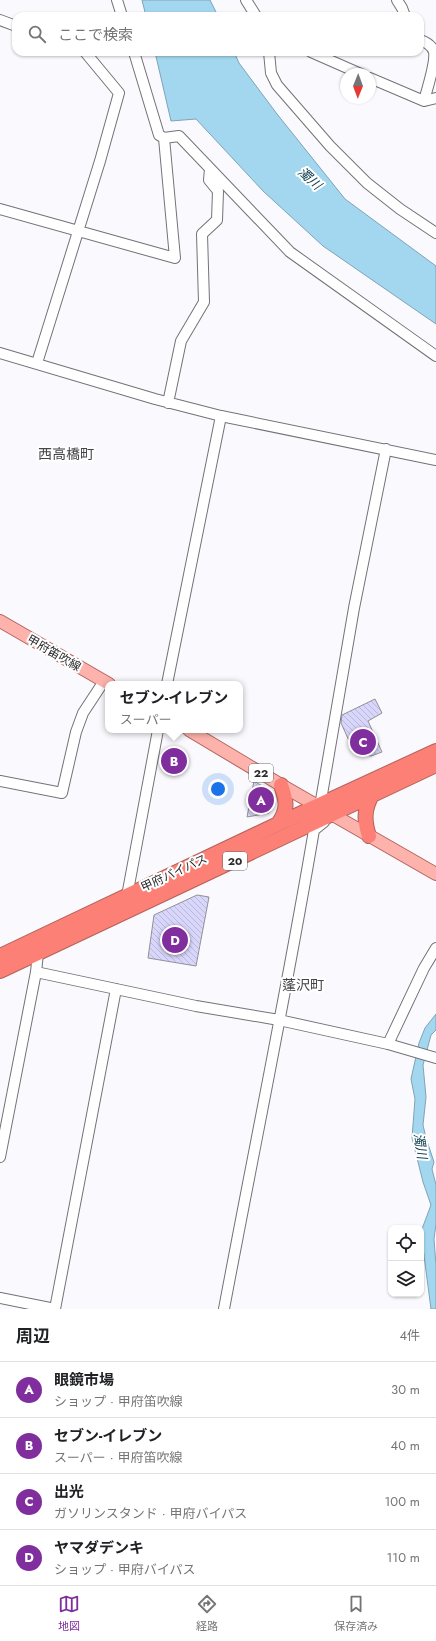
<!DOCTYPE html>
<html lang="ja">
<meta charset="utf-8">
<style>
:root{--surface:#fff;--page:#f6f6f6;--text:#202124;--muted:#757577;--line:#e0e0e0;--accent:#802e9e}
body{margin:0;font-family:Jost,"Noto Sans JP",sans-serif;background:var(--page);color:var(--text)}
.controls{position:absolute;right:12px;bottom:12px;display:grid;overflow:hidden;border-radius:8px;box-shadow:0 1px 3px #0004}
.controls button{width:36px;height:36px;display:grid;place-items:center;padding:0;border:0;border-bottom:1px solid var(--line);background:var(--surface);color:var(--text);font:20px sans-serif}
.compass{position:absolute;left:340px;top:68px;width:36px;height:36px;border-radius:50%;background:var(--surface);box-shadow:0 1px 3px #0004;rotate:181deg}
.you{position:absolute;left:218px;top:789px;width:14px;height:14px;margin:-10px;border:3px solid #fff;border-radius:50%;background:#1a73e8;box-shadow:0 0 0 6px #1a73e833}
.badge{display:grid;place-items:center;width:26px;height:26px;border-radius:50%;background:var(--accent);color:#fff;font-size:13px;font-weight:700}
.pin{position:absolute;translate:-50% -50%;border:2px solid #fff;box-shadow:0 1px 4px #0006}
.popup{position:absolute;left:105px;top:681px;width:138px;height:52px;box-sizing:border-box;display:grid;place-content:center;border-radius:8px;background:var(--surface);filter:drop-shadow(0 1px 3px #0005);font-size:13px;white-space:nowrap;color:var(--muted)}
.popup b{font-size:15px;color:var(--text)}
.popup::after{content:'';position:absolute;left:50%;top:100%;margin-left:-8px;border:8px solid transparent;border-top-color:var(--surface)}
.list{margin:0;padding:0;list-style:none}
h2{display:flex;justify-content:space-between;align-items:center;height:52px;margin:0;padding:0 16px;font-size:17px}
h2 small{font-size:13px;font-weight:400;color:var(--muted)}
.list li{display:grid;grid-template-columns:26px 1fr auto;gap:12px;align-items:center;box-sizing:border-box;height:56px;padding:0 16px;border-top:1px solid var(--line)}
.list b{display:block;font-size:15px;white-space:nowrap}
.list p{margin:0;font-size:13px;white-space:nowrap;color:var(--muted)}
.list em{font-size:13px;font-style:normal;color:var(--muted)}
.icon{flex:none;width:22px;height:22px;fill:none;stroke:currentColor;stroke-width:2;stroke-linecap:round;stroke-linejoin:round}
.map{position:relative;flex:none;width:436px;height:1309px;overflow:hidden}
.search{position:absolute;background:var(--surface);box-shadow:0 1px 3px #0004;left:12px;right:12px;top:12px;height:44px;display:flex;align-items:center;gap:10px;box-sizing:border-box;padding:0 14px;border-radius:12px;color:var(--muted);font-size:15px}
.sheet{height:276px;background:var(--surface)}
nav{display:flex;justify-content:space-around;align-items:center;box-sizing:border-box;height:56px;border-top:1px solid var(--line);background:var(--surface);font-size:11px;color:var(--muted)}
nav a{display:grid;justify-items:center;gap:2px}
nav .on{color:var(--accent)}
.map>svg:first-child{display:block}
.water{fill:#a3d7f0;stroke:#7fa3b5}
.building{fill:url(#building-back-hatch);stroke:#929196}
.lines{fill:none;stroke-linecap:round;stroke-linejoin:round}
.minor-casing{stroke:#737277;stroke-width:12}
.major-casing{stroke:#b3625b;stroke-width:14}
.highway-casing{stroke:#b3625b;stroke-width:16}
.minor{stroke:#fff;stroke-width:10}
.major{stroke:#fdb3ac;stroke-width:12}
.highway{stroke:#fc8075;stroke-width:14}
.labels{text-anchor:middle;stroke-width:4;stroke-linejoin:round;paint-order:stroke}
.shield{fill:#fff;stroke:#6b6a6b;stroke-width:1}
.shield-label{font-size:11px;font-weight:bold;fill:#2b2a2c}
.street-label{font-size:12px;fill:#2b2a2c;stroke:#fff}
.water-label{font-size:13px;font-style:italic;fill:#0c3a4b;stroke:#fff}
.quarter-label{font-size:14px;fill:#454448;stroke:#fff}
</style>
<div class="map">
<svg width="436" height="1309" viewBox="0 0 436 1309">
<defs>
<pattern id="building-back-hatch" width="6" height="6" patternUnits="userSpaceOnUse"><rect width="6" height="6" fill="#d9d6fb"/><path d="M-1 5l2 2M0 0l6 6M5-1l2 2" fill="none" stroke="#bab8d7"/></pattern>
</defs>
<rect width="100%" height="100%" fill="#faf9fe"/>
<path class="water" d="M 142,0 L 210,0 L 218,16 L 146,16 Z
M 155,52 L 234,52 L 239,63 L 277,114 L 345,199 L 436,266 L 436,324 L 323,246 L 263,191 L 196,119 L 171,121 Z
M 436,1014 L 436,1030 L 431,1035 L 423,1065 L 426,1097 L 423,1125 L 426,1138 L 434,1162 L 432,1169 L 436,1185 L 436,1224 L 434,1239 L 436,1265 L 436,1309 L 431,1309 L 422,1240 L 422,1229 L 431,1205 L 423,1182 L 412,1138 L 415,1099 L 411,1079 L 419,1043 L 425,1028 Z"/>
<path class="building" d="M 375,699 L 382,713 L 368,721 L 382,752 L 371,756 L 355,754 L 341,723 L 342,715 Z
M 254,781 L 272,792 L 275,804 L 269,813 L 247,817 Z
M 197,895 L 209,897 L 196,966 L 148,958 L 154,915 Z"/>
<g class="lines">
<defs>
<path id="minor" d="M 117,0 L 122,16
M 246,0 L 256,16
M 397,0 L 402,8 L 405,16
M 0,20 L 16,26
M 420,40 C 426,42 432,45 434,52 C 436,63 427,89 424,101
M 134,52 L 159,135 L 164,138 L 179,136 L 290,252 L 436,356
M 269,52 L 271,73 L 277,85 L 330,146 L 367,183 L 400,209 L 436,233
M 311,52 L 361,74
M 370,78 L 424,101 L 436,98
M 0,209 L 175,258 L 164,138
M 0,353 L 155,399 L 221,416 L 436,460
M 37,363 L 100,161 L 119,93 L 85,52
M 168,403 L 181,341 L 204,302 L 202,234 L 217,220 L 218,191 L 209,180 L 210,169
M 167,684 L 221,416
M 0,781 L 62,793 L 76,732 L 83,713 L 104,681
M 320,806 L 354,608 L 386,449
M 127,896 L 158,730
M 36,972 L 196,1006 L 279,1020 L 388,1044 L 436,1058
M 388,1044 L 424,968 L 436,948
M 0,1157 L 36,972 L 38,953
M 0,1298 L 55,1309
M 55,1309 L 116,989
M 224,1309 C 254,1149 287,990 314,830 L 324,822"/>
<path id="major" d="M 0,621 L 109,684
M 189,730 L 281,785 L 436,874"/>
<path id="highway" d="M 278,824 C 288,810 287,802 281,785
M 369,836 C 364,821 364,809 372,795
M 0,956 L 278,824 L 436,751
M 0,971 L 436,765"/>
</defs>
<use href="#minor" class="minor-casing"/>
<use href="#major" class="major-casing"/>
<use href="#highway" class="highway-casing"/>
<use href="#minor" class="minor"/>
<use href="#major" class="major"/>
<use href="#highway" class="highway"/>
</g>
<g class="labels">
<g class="shield">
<rect x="249" y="764" width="24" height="18" rx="3"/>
<rect x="223" y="852" width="24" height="18" rx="3"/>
</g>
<g class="shield-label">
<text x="261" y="777">22</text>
<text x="235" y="865">20</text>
</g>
<g class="street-label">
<text transform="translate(54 653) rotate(30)" y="4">甲府笛吹線</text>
<text transform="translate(174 873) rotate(-25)" y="4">甲府バイパス</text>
</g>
<g class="water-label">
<text transform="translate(310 178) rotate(42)" y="5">濁川</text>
<text transform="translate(421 1146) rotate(81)" y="5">濁川</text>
</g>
<g class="quarter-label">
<text x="66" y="459">西高橋町</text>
<text x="303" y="990">蓬沢町</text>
</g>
</g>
</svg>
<div class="controls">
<button><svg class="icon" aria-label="locate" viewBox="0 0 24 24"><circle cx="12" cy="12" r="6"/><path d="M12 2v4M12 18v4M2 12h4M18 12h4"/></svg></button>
<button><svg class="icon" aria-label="layers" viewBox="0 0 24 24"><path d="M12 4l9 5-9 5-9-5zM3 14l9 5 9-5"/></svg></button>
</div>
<svg class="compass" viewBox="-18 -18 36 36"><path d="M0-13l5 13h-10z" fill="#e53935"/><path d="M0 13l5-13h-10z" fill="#757577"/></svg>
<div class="you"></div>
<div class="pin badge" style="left:261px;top:800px">A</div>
<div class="pin badge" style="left:174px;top:761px">B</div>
<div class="popup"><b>セブン-イレブン</b>スーパー</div>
<div class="pin badge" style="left:363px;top:742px">C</div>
<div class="pin badge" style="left:175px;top:940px">D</div>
<div class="search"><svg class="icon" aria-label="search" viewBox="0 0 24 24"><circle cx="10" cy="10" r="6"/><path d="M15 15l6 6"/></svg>ここで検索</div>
</div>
<section class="sheet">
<h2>周辺<small>4件</small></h2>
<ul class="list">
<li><span class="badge">A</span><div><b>眼鏡市場</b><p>ショップ · 甲府笛吹線</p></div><em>30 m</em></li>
<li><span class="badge">B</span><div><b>セブン-イレブン</b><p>スーパー · 甲府笛吹線</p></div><em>40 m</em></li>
<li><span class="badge">C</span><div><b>出光</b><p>ガソリンスタンド · 甲府バイパス</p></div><em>100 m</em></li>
<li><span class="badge">D</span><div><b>ヤマダデンキ</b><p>ショップ · 甲府バイパス</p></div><em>110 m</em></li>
</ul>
</section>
<nav>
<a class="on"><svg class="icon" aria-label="map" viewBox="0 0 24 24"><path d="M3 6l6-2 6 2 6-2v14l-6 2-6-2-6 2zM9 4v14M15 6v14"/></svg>地図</a>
<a><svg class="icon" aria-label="directions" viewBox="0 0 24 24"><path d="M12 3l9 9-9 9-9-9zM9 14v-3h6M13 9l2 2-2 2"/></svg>経路</a>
<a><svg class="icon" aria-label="saved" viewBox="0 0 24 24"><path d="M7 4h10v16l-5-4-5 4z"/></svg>保存済み</a>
</nav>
